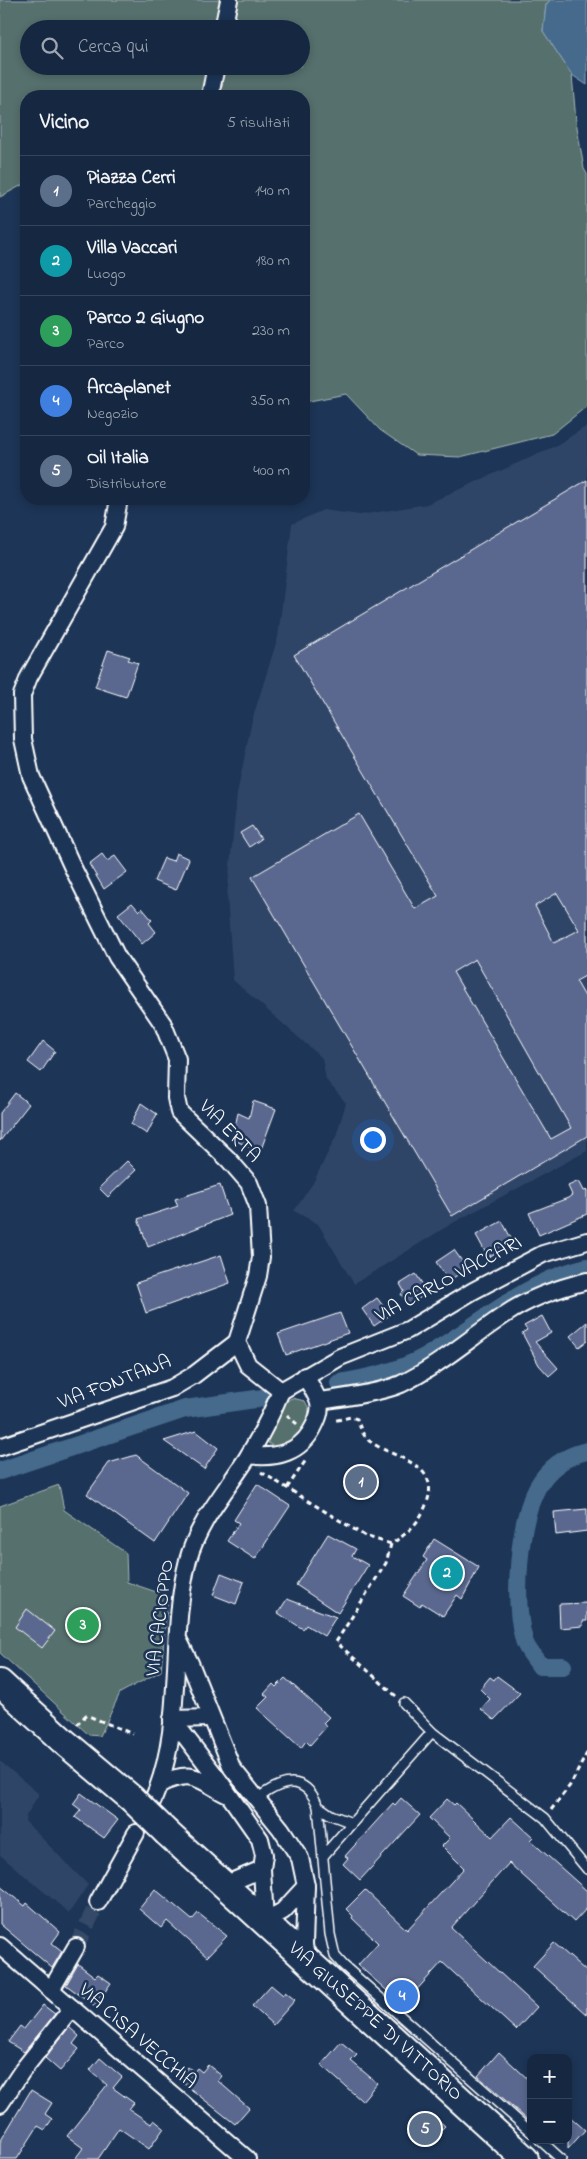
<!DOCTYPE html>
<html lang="it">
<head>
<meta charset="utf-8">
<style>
  body { margin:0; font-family:"Indie Flower",sans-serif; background:#1f3048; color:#f1f3f6 }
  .controls { position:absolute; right:15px; bottom:15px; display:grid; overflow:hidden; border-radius:10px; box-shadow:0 2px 8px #0003 }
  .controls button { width:45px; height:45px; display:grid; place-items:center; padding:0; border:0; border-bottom:1px solid #35445a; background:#162841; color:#f1f3f6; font:25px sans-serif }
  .you { position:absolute; left:372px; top:1139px; width:18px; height:18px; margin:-12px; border:4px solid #fff; border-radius:50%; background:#1a73e8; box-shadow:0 0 0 8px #1a73e833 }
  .badge { display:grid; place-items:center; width:32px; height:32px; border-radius:50%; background:#ff9aa2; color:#fff; font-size:16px; font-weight:700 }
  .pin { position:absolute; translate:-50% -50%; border:2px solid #fff; box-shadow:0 1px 5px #0006 }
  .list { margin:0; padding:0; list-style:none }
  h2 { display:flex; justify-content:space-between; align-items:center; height:65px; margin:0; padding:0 20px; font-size:21px }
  h2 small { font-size:16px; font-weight:400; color:#9ea6b1 }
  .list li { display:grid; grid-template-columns:32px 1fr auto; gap:15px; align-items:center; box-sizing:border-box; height:70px; padding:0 20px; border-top:1px solid #35445a }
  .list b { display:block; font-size:19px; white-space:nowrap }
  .list p { margin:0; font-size:16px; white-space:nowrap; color:#9ea6b1 }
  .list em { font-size:16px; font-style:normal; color:#9ea6b1 }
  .icon { flex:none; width:28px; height:28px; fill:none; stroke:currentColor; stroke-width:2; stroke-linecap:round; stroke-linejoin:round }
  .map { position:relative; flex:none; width:587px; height:2159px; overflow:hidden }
  .search { position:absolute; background:#162841; box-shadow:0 2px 8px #0003; left:20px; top:20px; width:290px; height:55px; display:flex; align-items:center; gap:12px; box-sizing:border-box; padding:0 18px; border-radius:28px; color:#9ea6b1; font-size:19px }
  .panel { position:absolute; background:#162841; box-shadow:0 2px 8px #0003; left:20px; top:90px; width:290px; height:415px; border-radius:20px }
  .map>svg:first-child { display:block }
  .built { fill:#2f4468 }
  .green { fill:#56706d; stroke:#aab8b6; fill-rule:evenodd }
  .water { fill:#456b8c; stroke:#8fa6ba }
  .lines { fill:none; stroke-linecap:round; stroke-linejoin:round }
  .canal { stroke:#456b8c; stroke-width:18 }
  .building { fill:#5a678f; stroke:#fff; fill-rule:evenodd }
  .street-tunnel { stroke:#344968; stroke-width:16; stroke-dasharray:16 8; stroke-linecap:butt }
  .lane-casing { stroke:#fff; stroke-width:12 }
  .street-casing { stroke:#fff; stroke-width:20 }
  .primary-casing { stroke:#fff; stroke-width:30 }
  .path { stroke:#fff; stroke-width:3; stroke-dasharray:5 4; stroke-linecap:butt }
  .lane { stroke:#1d3557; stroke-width:9 }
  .street { stroke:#1d3557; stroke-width:16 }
  .primary { stroke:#1d3557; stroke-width:26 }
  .primary-bridge-casing { stroke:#fff; stroke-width:30; stroke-linecap:butt }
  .primary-bridge { stroke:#1d3557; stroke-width:26 }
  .labels { text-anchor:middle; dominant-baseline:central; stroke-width:5; stroke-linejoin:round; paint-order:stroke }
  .street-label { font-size:20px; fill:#fff; stroke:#1d3557 }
</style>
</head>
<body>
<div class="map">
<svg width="587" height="2159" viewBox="0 0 587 2159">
  <rect width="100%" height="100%" fill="#1d3557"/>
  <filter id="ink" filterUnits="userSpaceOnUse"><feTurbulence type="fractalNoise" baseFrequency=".02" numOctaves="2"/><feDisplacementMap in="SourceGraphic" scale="10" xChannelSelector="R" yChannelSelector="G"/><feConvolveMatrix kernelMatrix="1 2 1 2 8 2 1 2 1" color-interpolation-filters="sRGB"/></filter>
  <g filter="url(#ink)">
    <g class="built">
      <path d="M587,426V1151L451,1224L354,1284L318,1224L294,1211L313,1183L336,1136L346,1103L326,1080L322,1058L233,980L227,896L237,794L252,720L278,637L292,524L323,510L360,515L427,504L555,446Z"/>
      <path d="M0,1761L39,1794L26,1816L25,1821L88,1885L69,1913L0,1855Z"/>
    </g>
    <g class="green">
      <path d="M0,0H550L546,5L543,31L572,75L576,121L584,169L587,174V406L552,434L460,457L416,455L380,430L346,394L304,402V96H26V183L0,197ZM29,29H301V66H29Z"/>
      <path d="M292,1398L305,1401L309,1409L306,1432L283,1448L274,1447L268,1443C265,1429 280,1403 292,1398Z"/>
      <path d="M59,1485L64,1510L126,1553L127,1582L168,1596L161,1671L120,1693L100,1736L89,1735L0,1653V1506Z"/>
    </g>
    <path class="water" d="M550,0H587V85L572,75L543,31L546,5Z"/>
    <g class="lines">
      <g class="canal">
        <path d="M339,1383C368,1378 397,1372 423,1358C478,1327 524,1282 587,1267"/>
        <path d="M0,1471L185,1409L263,1398"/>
        <path d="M563,1666H540C535,1658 526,1649 524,1640C513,1602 518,1523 537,1488C548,1468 565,1456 587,1451"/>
      </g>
    </g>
    <g class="building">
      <path d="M587,480V975L576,981L587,1000V1136L452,1216L252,877L359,814L415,909L438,896L294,655ZM557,893L579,930L554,943L535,906ZM475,959L571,1128L551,1139L453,972Z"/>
      <path d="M108,650L130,657L128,660L138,663L126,697L95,687Z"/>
      <path d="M252,826L261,839L249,847L240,833Z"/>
      <path d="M176,853L189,859L176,890L154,881L164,858L173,861Z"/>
      <path d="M102,854L107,861L115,856L127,872L104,889L89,864Z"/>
      <path d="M132,903L139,911L142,908L152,920L149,923L156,932L142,944L118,914Z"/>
      <path d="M43,1041L55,1051L41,1072L28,1062Z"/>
      <path d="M15,1093L29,1104L0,1141V1113Z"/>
      <path d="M253,1101L276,1109L260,1152L232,1139L238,1113L249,1118Z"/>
      <path d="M141,1103L157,1114L147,1134L131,1124Z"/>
      <path d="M127,1161L136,1170L108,1197L99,1188Z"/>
      <path d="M579,1181L584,1191L587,1190V1214L539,1235L529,1213L568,1198L572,1195L568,1186Z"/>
      <path d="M220,1185L230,1215L148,1247L138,1219L178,1206L175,1199Z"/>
      <path d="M502,1221L514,1244L488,1257L476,1235Z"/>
      <path d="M454,1250L467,1268L449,1281L436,1262Z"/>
      <path d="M221,1255L230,1283L146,1313L136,1283Z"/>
      <path d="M416,1274L428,1293L408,1305L401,1294L404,1291L400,1284Z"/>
      <path d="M377,1298L390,1315L374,1326L362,1309Z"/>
      <path d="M340,1313L348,1333L286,1355L278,1334Z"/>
      <path d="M542,1316L551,1333L535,1342L558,1368L549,1376L539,1365L522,1333L527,1330L524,1326Z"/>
      <path d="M587,1322V1341L579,1347L570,1336Z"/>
      <path d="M196,1431L218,1448L204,1469L164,1441Z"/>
      <path d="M136,1455L188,1493L155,1543L87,1494L109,1463Z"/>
      <path d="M257,1484L290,1506L255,1559L227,1541L239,1523L234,1520Z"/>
      <path d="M587,1509V1531L556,1535L554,1512Z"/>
      <path d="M328,1534L356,1549L352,1556L368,1565L338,1613L296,1585Z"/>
      <path d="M434,1539L479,1567L462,1599L457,1595L443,1616L422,1603L420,1607L403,1596L427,1560L423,1557Z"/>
      <path d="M221,1573L244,1582L236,1604L213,1595Z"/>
      <path d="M287,1599L336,1617L324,1636L306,1625L303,1629L278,1613Z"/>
      <path d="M587,1603V1621H583V1626L560,1628L559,1604Z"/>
      <path d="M27,1609L55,1631L42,1648L15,1627Z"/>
      <path d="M497,1676L520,1693L494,1720L481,1709L490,1699L480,1689L490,1677L494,1680Z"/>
      <path d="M285,1678L329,1717L323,1723L326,1727L310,1745L306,1741L301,1748L257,1708L268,1697L264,1694L273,1684L276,1687Z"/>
      <path d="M81,1793L118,1820L104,1838L75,1817L81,1810L73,1804Z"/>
      <path d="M401,1798L420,1815L360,1880L343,1864L348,1858L345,1856L393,1803L395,1805Z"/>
      <path d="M447,1799L454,1805L456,1803L492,1837L511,1817L533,1837L530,1840L587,1891V1908L574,1922L509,1863L451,1928L537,2007L516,2030L442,1962L403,2005L358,1965L378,1943L352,1918L353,1916L346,1909L365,1890L407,1930L464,1868L442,1846L450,1838L429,1818Z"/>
      <path d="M0,1886L25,1906L27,1903L60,1932L52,1943L62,1951L52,1968L0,1924Z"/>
      <path d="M155,1889L192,1920L198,1913L227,1936L207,1957L167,1921L161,1928L139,1909Z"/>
      <path d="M554,1943L587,1972V2015L533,1966Z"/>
      <path d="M78,1964L95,1977L98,1974L111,1983L95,2006L66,1985Z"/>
      <path d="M271,1985L283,1995L285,1992L295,2000L273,2025L252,2006Z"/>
      <path d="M43,2005L55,2014L24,2052L8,2042L20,2026L24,2029Z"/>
      <path d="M69,2027L79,2036L73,2044L79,2049L60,2071L45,2058Z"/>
      <path d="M341,2042L357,2055L351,2061L377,2083L362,2101L321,2065Z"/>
      <path d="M499,2052L531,2082V2123L478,2076Z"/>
      <path d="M100,2058L122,2077L113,2088L134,2103L129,2109L151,2124L154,2120L164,2128L149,2149L119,2128L98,2159H75L83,2148L67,2136L107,2085L90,2070Z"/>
      <path d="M208,2065L222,2076L218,2081L249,2108L235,2124L178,2079L188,2067L194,2072L197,2068L202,2072Z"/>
      <path d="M31,2090L52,2103L45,2114L52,2119L45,2130L38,2126L17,2159H0V2142Z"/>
      <path d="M568,2115L585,2130L568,2149Z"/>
      <path d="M434,2116L445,2126L434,2137L423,2127Z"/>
    </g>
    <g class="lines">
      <path class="street-tunnel" d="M76,1947L98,1902"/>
      <g class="lane-casing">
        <g id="lane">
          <path d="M404,1703L432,1732L545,1818L587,1869"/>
          <path d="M257,1799C280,1781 304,1772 318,1806L330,1934L335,1956L343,1965L531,2132"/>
          <path d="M318,1806L331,1815L352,1823"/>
          <path d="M324,1855L432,1732"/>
          <path d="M540,2140L561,2159"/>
        </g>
      </g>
      <g class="street-casing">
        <g id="street">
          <path d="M223,29L229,0"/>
          <path d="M210,96L216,66"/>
          <path d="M119,499L114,527L29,677L22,695L23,739L31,776L73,868L117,957L163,1024L177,1059L176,1098L179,1112L229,1160L249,1183L258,1206L261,1257L258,1276L237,1342L248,1365L281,1391C272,1413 261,1435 249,1455C227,1490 199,1520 188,1560C168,1638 186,1725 153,1800"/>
          <path d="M281,1391L340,1357L408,1330L473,1291L543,1254L587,1241"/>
          <path d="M319,1401C342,1398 380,1393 401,1384C439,1366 471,1337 506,1314C531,1297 558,1288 587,1281"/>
          <path d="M0,1447L172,1388L194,1375L237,1342"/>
          <path d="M249,1455C276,1459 301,1453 314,1426C318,1418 322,1409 318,1400C315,1392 309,1383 305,1376"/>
          <path d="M178,1639L190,1663L232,1768L281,1829L300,1858L306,1886L304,1944L306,1960"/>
          <path d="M172,1719L218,1779L260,1839L264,1855L262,1869L265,1921L283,1911L306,1886"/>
          <path d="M172,1719L211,1718"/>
          <path d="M160,1784C192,1769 197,1778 226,1794"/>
          <path d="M224,1885L262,1869"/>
          <path d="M98,1902L136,1833"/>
          <path d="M0,1946L247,2159"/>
          <path d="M51,1990L76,1947"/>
          <path d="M0,2104L22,2071L72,2008"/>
        </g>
      </g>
      <g class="primary-casing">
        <g id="primary">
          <path d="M0,1683L62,1740L131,1798"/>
          <path d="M167,1833L525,2159"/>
        </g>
      </g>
      <g class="path">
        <path d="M287,1415L297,1424"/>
        <path d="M261,1472L365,1536L391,1544C408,1533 419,1523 426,1505C443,1463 394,1459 371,1442C363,1437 360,1427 357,1419L351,1417L333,1421"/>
        <path d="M287,1488L306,1460"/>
        <path d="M391,1544L386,1563L336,1642L396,1696"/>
        <path d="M77,1725L86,1715L133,1734"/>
        <path d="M551,1810L571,1784L587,1753"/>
      </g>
      <use href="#lane" class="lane"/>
      <use href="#street" class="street"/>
      <use href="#primary" class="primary"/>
      <g class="primary-bridge-casing">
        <path id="primary-bridge" d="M131,1798L167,1833"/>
      </g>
      <use href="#primary-bridge" class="primary-bridge"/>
    </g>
  </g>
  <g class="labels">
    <g class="street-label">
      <text transform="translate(229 1132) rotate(46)">VIA ERTA</text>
      <text transform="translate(449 1280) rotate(-28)">VIA CARLO VACCARI</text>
      <text transform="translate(115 1383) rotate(-21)">VIA FONTANA</text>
      <text transform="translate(161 1618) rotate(-83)">VIA CACIOPPO</text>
      <text transform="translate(375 2022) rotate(42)">VIA GIUSEPPE DI VITTORIO</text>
      <text transform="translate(137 2037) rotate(41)">VIA CISA VECCHIA</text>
    </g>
  </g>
</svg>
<div class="controls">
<button>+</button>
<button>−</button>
</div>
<div class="you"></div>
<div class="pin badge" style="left:361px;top:1482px;background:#5c6f8a">1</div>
<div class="pin badge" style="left:447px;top:1573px;background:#0f9aa8">2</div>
<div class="pin badge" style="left:83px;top:1625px;background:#2e9e5b">3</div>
<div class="pin badge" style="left:402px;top:1996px;background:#3f7fe0">4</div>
<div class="pin badge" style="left:425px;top:2129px;background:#5c6f8a">5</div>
<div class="search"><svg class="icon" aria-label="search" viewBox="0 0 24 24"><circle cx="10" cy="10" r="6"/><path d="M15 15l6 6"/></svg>Cerca qui</div>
<section class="panel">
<h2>Vicino<small>5 risultati</small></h2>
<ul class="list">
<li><span class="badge" style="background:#5c6f8a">1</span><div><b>Piazza Cerri</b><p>Parcheggio</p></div><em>140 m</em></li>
<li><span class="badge" style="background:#0f9aa8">2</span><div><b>Villa Vaccari</b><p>Luogo</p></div><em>180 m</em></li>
<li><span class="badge" style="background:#2e9e5b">3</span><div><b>Parco 2 Giugno</b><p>Parco</p></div><em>230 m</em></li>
<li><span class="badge" style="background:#3f7fe0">4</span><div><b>Arcaplanet</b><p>Negozio</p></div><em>350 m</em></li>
<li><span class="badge" style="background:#5c6f8a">5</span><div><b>Oil Italia</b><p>Distributore</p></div><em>400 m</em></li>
</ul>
</section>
</div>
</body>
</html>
